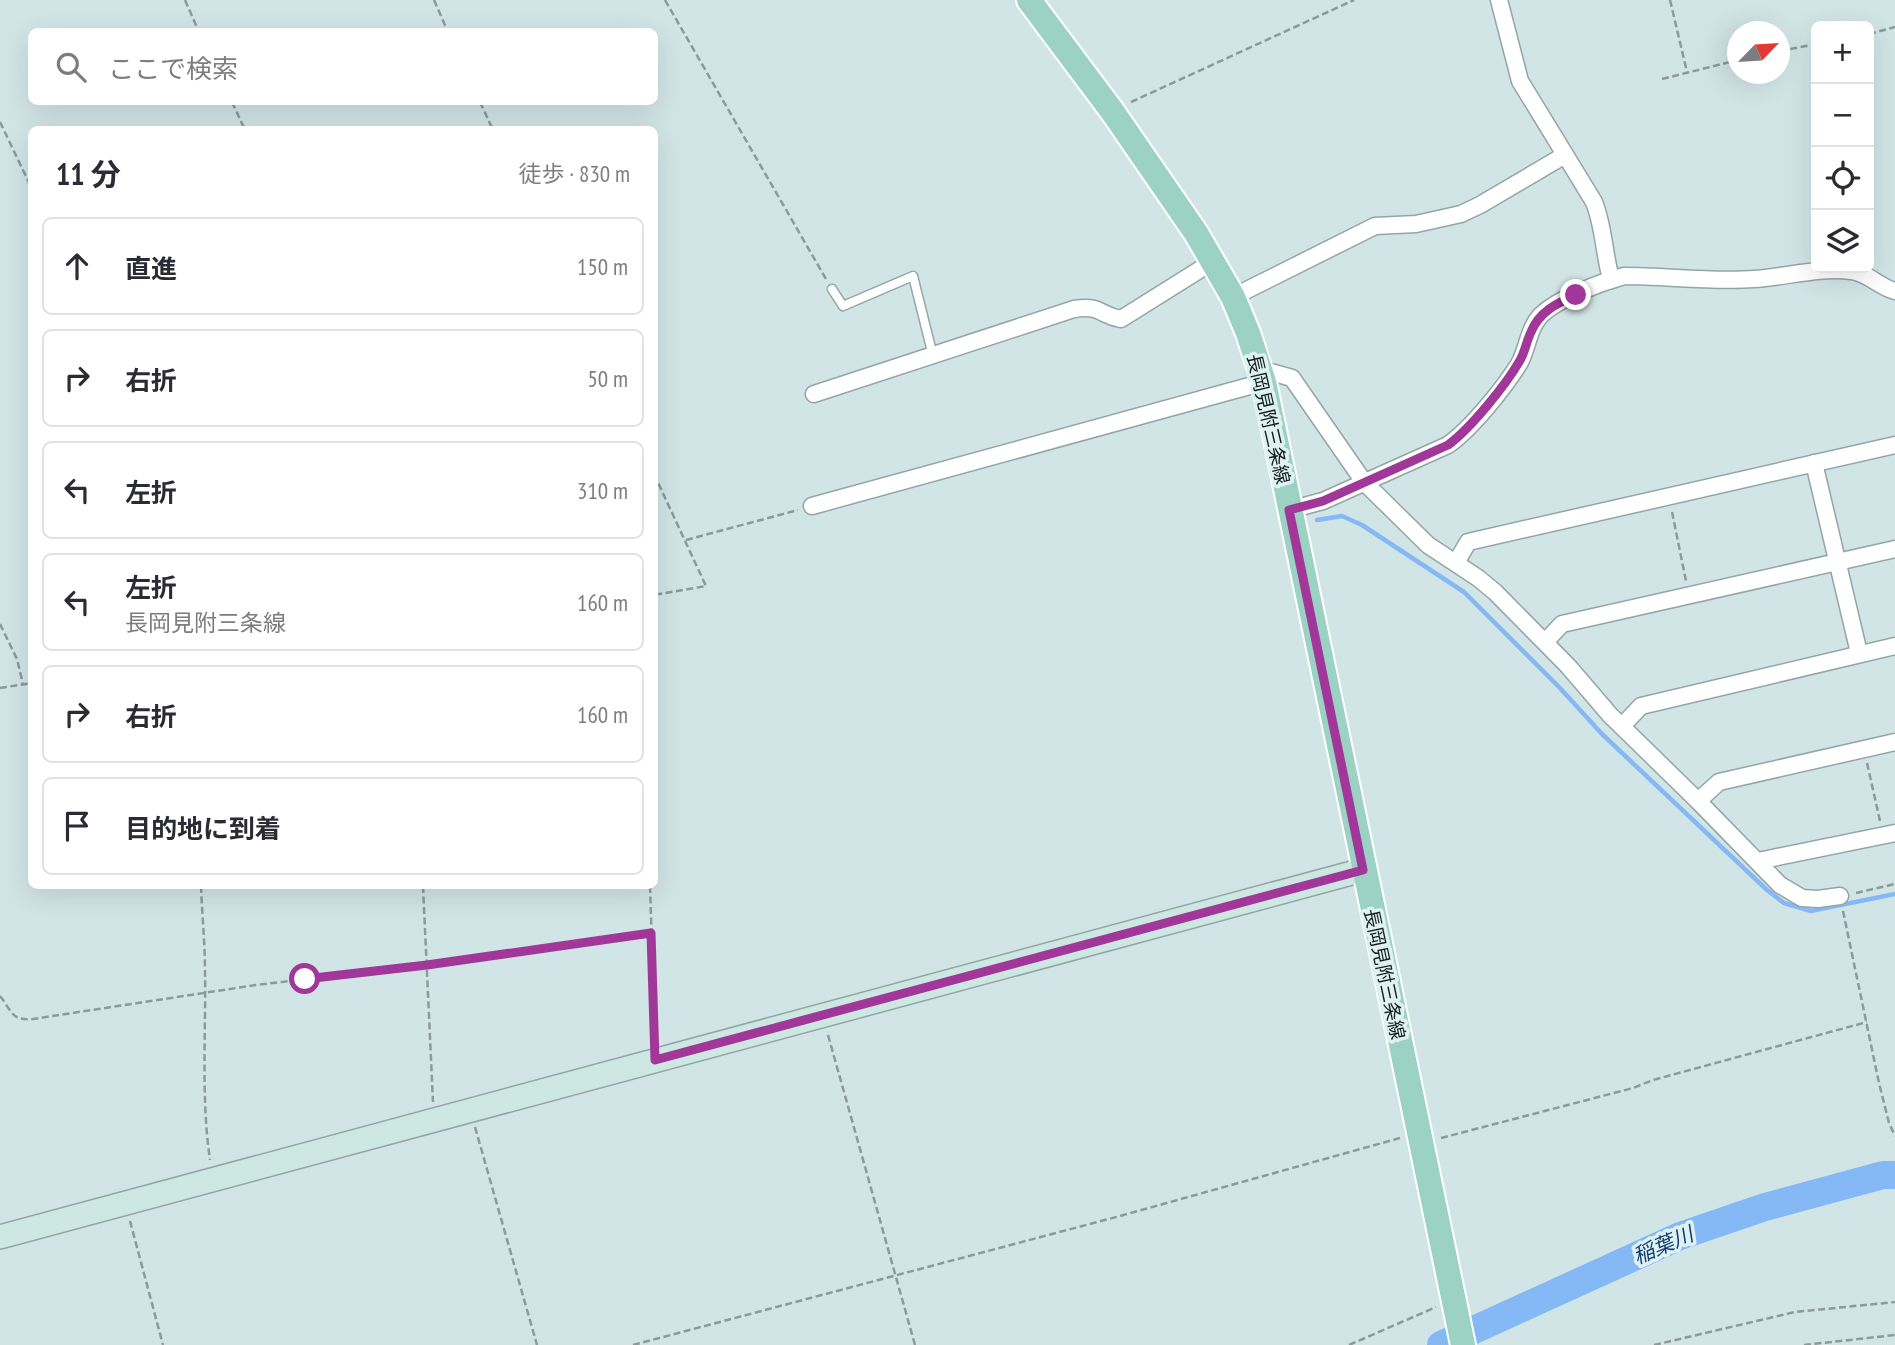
<!DOCTYPE html>
<html lang="ja">
<head>
<meta charset="utf-8">
<style>
  body { margin:0; font-family:"PT Sans Narrow","Noto Sans JP",sans-serif; background:#f2f2f3; color:#2b2b33 }
  .controls { position:absolute; right:21px; top:21px; display:grid; overflow:hidden; border-radius:10px; box-shadow:0 7px 28px #0002 }
  .controls button { width:63px; height:63px; display:grid; place-items:center; padding:0; border:0; border-bottom:2px solid #e1e1e2; background:#fff; color:#2b2b33; font:35px sans-serif }
  .compass { position:absolute; left:1727px; top:21px; width:63px; height:63px; border-radius:50%; background:#fff; box-shadow:0 7px 28px #0002; rotate:65deg }
  .stop { position:absolute; width:21px; height:21px; margin:-16px; border:5px solid #a13798; border-radius:50%; background:#fff }
  .stop.end { background:#a13798; border-color:#fff; box-shadow:0 2px 7px #0008 }
  .list { margin:0; padding:0; list-style:none }
  h2 { display:flex; justify-content:space-between; align-items:center; height:91px; margin:0; padding:0 28px; font-size:30px }
  h2 small { font-size:23px; font-weight:400; color:#7c7c81 }
  .list li { display:grid; grid-template-columns:46px 1fr auto; gap:21px; align-items:center; box-sizing:border-box; height:98px; margin:0 14px 14px; padding:0 14px; border:2px solid #e1e1e2; border-radius:10px }
  .list b { display:block; font-size:26px; white-space:nowrap }
  .list p { margin:0; font-size:23px; white-space:nowrap; color:#7c7c81 }
  .list em { font-size:23px; font-style:normal; color:#7c7c81 }
  .icon { flex:none; width:38px; height:38px; fill:none; stroke:currentColor; stroke-width:2; stroke-linecap:round; stroke-linejoin:round }
  .map { position:relative; flex:none; width:1895px; height:1345px; overflow:hidden }
  .search { position:absolute; background:#fff; box-shadow:0 7px 28px #0002; left:28px; top:28px; width:630px; height:77px; display:flex; align-items:center; gap:18px; box-sizing:border-box; padding:0 24px; border-radius:10px; color:#7c7c81; font-size:26px }
  .panel { position:absolute; background:#fff; box-shadow:0 7px 28px #0002; left:28px; top:126px; width:630px; height:763px; border-radius:10px }
  .map>svg:first-child { display:block }
  .lines { fill:none; stroke-linecap:round; stroke-linejoin:round }
  .stream { stroke:#85b9f6; stroke-width:4.5 }
  .river { stroke:#85b9f6; stroke-width:28 }
  .lane-casing { stroke:#94a5a6; stroke-width:11 }
  .street-casing { stroke:#94a5a6; stroke-width:19 }
  .secondary-casing { stroke:#94a5a6; stroke-width:26 }
  .primary-casing { stroke:#fff; stroke-width:28 }
  .path { stroke:#8c9a9b; stroke-width:2.5; stroke-dasharray:7 3.5; stroke-linecap:butt }
  .lane { stroke:#fff; stroke-width:8 }
  .street { stroke:#fff; stroke-width:16 }
  .secondary { stroke:#cde8e2; stroke-width:23 }
  .primary { stroke:#9bd2c4; stroke-width:24 }
  .route { stroke:#a13798; stroke-width:9 }
  .labels { text-anchor:middle; dominant-baseline:central; stroke-width:7; stroke-linejoin:round; paint-order:stroke }
  .street-label { font-size:19px; fill:#161d1d; stroke:#dff2f3 }
  .water-label { font-size:21px; font-style:italic; fill:#123f6f; stroke:#dff2f3 }
</style>
</head>
<body>
<div class="map">
<svg width="1895" height="1345" viewBox="0 0 1895 1345">
  <rect width="100%" height="100%" fill="#d2e5e6"/>
  <g class="lines">
    <path class="stream" d="M1317,520L1342,516L1362,525L1464,592L1559,687L1602,734L1767,890L1784,903L1811,911L1895,894"/>
    <path class="river" d="M1441,1345L1680,1236L1765,1207L1883,1175H1895"/>
    <g class="lane-casing">
      <path id="lane" d="M832,289L843,306L913,276L933,356"/>
    </g>
    <g class="street-casing">
      <g id="street">
        <path d="M1499,0L1520,81L1594,202C1604,227 1604,254 1611,279"/>
        <path d="M1233,297L1375,226L1416,224L1461,214L1480,205L1565,155"/>
        <path d="M1260,369L1292,378L1364,482L1428,545L1478,578L1495,592L1568,666L1610,715L1698,801L1780,885L1802,898L1818,899L1840,896"/>
        <path d="M814,394L1074,309C1103,305 1098,315 1121,319L1212,262"/>
        <path d="M1814,463L1859,653"/>
        <path d="M812,506L1264,382"/>
        <path d="M1289,510L1323,501L1448,445C1472,428 1503,389 1519,364C1528,348 1528,329 1541,315C1559,298 1599,283 1624,276C1667,276 1710,282 1754,279C1786,277 1819,267 1851,271C1867,272 1879,287 1895,291"/>
        <path d="M1456,563L1468,542L1895,445"/>
        <path d="M1545,642L1562,624L1895,549"/>
        <path d="M1622,726L1641,706L1895,646"/>
        <path d="M1698,801L1719,782L1895,742"/>
        <path d="M1758,861L1895,833"/>
      </g>
    </g>
    <g class="secondary-casing">
      <path id="secondary" d="M0,1237L1363,870"/>
    </g>
    <g class="primary-casing">
      <path id="primary" d="M1029,0L1112,111L1196,233L1233,297L1248,333L1264,382L1463,1345"/>
    </g>
    <g class="path">
      <path d="M185,0L199,32"/>
      <path d="M434,0L448,32"/>
      <path d="M665,0L826,279"/>
      <path d="M1670,0L1687,72"/>
      <path d="M1869,34L1895,27"/>
      <path d="M1780,51L1816,44"/>
      <path d="M1662,79L1738,60"/>
      <path d="M232,102L245,130"/>
      <path d="M480,102L493,130"/>
      <path d="M1131,102L1354,0"/>
      <path d="M0,122L32,189"/>
      <path d="M654,474L706,586L654,595"/>
      <path d="M1672,512L1686,581"/>
      <path d="M686,540L798,510"/>
      <path d="M0,624L17,659L23,684"/>
      <path d="M0,688L32,683"/>
      <path d="M1867,763L1880,821"/>
      <path d="M201,886C202,914 205,943 205,972C206,1034 201,1098 210,1160"/>
      <path d="M423,886L433,1102"/>
      <path d="M650,886L655,1039"/>
      <path d="M1856,893L1895,884"/>
      <path d="M1843,911L1879,1083L1889,1123L1895,1136"/>
      <path d="M0,996C12,1011 11,1021 33,1019L256,985L427,965L651,933"/>
      <path d="M828,1035L915,1345"/>
      <path d="M475,1127L537,1345"/>
      <path d="M1441,1138L1633,1088L1653,1080L1867,1022"/>
      <path d="M130,1221L163,1345"/>
      <path d="M633,1345L1120,1216L1400,1138"/>
      <path d="M1349,1345L1436,1307"/>
      <path d="M1654,1345L1795,1312L1895,1302"/>
      <path d="M1804,1345L1895,1335"/>
    </g>
    <use href="#lane" class="lane"/>
    <use href="#street" class="street"/>
    <use href="#secondary" class="secondary"/>
    <use href="#primary" class="primary"/>
  </g>
  <g class="lines">
    <path class="route" d="M305,979L427,965L651,933L655,1060L1363,870L1289,510L1323,501L1448,445C1470,429 1505,386 1519,362C1525,353 1526,342 1531,332C1539,312 1557,303 1576,295"/>
  </g>
  <g class="labels">
    <g class="street-label">
      <text transform="translate(1269 419) rotate(77)">長岡見附三条線</text>
      <text transform="translate(1385 974) rotate(78)">長岡見附三条線</text>
    </g>
    <g class="water-label">
      <text transform="translate(1663 1245) rotate(-23)">稲葉川</text>
    </g>
  </g>
</svg>
<div class="controls">
<button>+</button>
<button>−</button>
<button><svg class="icon" aria-label="locate" viewBox="0 0 24 24"><circle cx="12" cy="12" r="6"/><path d="M12 2v4M12 18v4M2 12h4M18 12h4"/></svg></button>
<button><svg class="icon" aria-label="layers" viewBox="0 0 24 24"><path d="M12 4l9 5-9 5-9-5zM3 14l9 5 9-5"/></svg></button>
</div>
<svg class="compass" viewBox="-18 -18 36 36"><path d="M0-13l5 13h-10z" fill="#e53935"/><path d="M0 13l5-13h-10z" fill="#7c7c81"/></svg>
<div class="stop" style="left:305px;top:979px"></div>
<div class="stop end" style="left:1576px;top:295px"></div>
<div class="search"><svg class="icon" aria-label="search" viewBox="0 0 24 24"><circle cx="10" cy="10" r="6"/><path d="M15 15l6 6"/></svg>ここで検索</div>
<section class="panel">
<h2>11 分<small>徒歩 · 830 m</small></h2>
<ul class="list">
<li><svg class="icon" aria-label="ahead" viewBox="0 0 24 24"><path d="M12 20V5M6 11l6-6 6 6"/></svg><div><b>直進</b></div><em>150 m</em></li>
<li><svg class="icon" aria-label="right" viewBox="0 0 24 24"><path d="M7 20v-9h11M14 6l5 5-5 5"/></svg><div><b>右折</b></div><em>50 m</em></li>
<li><svg class="icon" aria-label="left" viewBox="0 0 24 24"><path d="M17 20v-9H6M10 6l-5 5 5 5"/></svg><div><b>左折</b></div><em>310 m</em></li>
<li><svg class="icon" aria-label="left" viewBox="0 0 24 24"><path d="M17 20v-9H6M10 6l-5 5 5 5"/></svg><div><b>左折</b><p>長岡見附三条線</p></div><em>160 m</em></li>
<li><svg class="icon" aria-label="right" viewBox="0 0 24 24"><path d="M7 20v-9h11M14 6l5 5-5 5"/></svg><div><b>右折</b></div><em>160 m</em></li>
<li><svg class="icon" aria-label="arrive" viewBox="0 0 24 24"><path d="M6 21V4h12l-3 4 3 4H6"/></svg><div><b>目的地に到着</b></div></li>
</ul>
</section>
</div>
</body>
</html>
